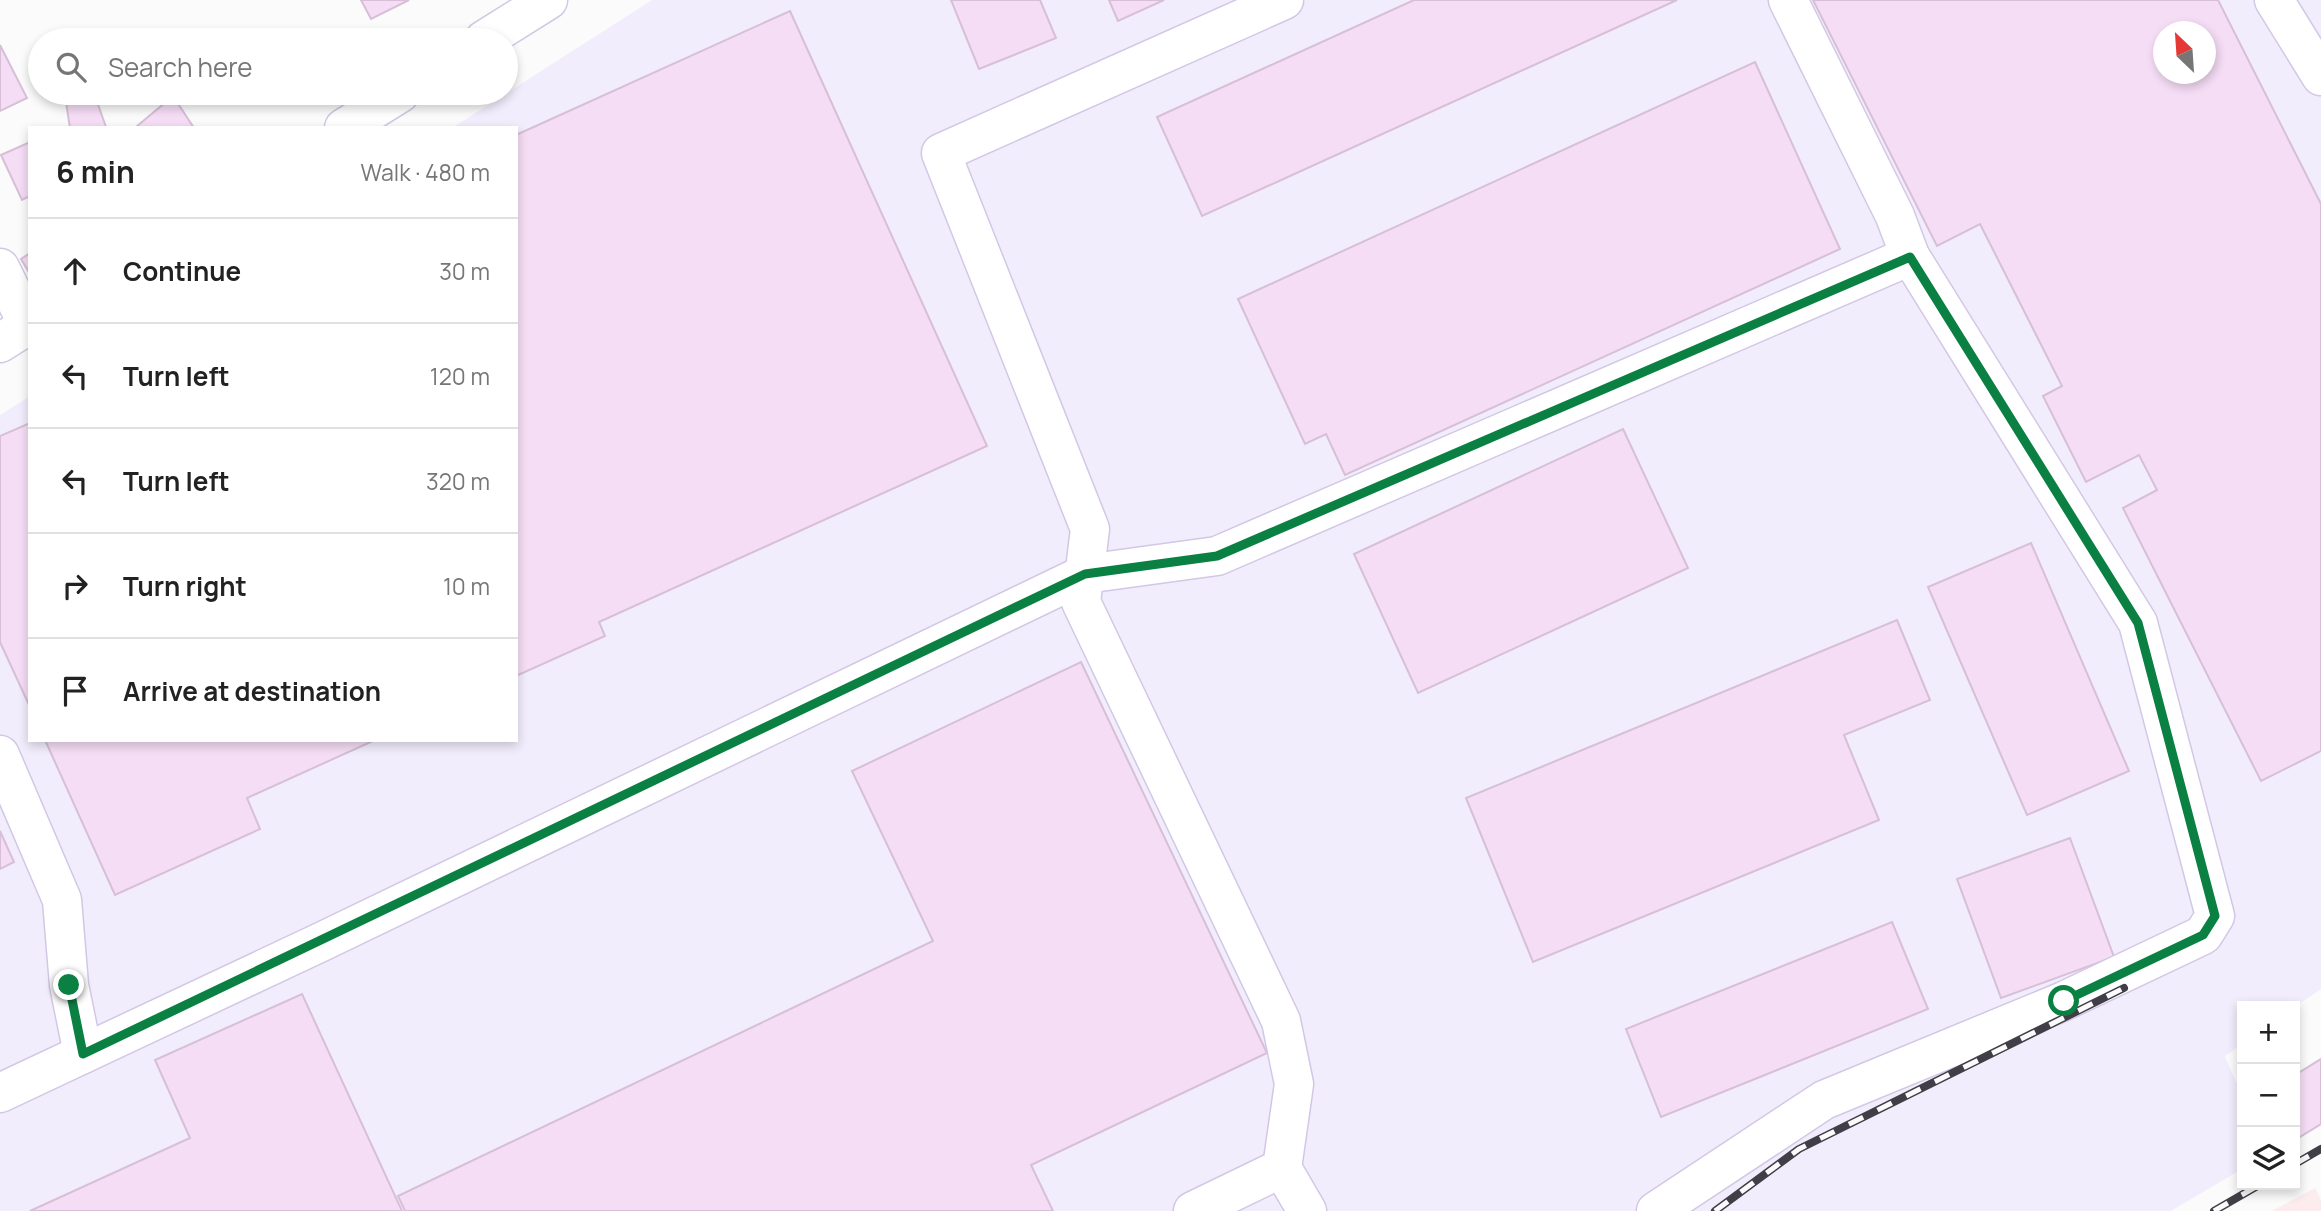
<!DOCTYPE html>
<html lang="en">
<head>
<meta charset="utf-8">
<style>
  body { margin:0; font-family:Manrope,sans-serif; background:#f2f2f2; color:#222 }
  .controls { position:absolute; right:21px; bottom:21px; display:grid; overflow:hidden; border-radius:0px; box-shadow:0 4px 10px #0003 }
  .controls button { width:63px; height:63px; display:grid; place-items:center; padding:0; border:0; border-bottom:2px solid #e0e0e0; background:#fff; color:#222; font:35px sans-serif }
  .compass { position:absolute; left:2153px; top:21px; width:63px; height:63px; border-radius:50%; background:#fff; box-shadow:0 4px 10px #0003; rotate:335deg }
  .stop { position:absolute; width:21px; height:21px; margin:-16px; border:5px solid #0b8043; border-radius:50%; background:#fff }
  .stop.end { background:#0b8043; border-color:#fff; box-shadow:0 2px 7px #0008 }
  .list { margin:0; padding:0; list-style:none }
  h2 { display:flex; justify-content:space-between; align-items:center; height:91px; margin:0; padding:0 28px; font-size:30px }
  h2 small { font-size:23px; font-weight:400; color:#767676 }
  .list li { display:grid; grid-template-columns:46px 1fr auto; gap:21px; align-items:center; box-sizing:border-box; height:105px; padding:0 28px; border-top:2px solid #e0e0e0 }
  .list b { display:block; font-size:26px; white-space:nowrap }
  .list em { font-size:23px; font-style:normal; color:#767676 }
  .icon { flex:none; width:38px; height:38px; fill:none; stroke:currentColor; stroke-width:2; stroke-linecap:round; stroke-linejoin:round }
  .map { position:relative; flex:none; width:2321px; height:1211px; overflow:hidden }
  .search { position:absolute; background:#fff; box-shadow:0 4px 10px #0003; left:28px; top:28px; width:490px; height:77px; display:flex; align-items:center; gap:18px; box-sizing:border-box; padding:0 24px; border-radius:38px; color:#767676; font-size:26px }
  .panel { position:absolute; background:#fff; box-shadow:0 4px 10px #0003; left:28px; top:126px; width:490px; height:616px; border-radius:0px }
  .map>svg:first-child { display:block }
  .commercial { fill:#fcecee }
  .built { fill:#f2edfc; fill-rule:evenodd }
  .building { fill:#f5ddf5; stroke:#d6bfd7; stroke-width:2; fill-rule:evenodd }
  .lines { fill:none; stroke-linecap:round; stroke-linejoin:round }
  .minor-casing { stroke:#d2c8e5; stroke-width:41 }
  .minor { stroke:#fff; stroke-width:38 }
  .rail-casing { stroke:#423e48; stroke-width:8 }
  .rail { stroke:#fbfbfb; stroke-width:5; stroke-dasharray:16; stroke-linecap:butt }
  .route { stroke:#0b8043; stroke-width:9 }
</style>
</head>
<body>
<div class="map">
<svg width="2321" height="1211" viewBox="0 0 2321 1211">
  <rect width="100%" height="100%" fill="#fbfbfb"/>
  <path class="commercial" d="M2315,1188L2321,1200V1211H2272Z"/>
  <path class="built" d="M652,0H2321V989L2295,1007L2242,1006V1044L2225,1056L2242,1096V1169L2171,1211H0V415L30,396V740H516V128H452ZM2164,32H2206V74H2164Z"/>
  <g class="building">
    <path d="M361,0H409L371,19Z"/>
    <path d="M951,0H1040L1056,38L979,69Z"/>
    <path d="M1109,0H1164L1118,21Z"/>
    <path d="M1414,0H1677L1202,216L1157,117Z"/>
    <path d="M1813,0H2218L2321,204V751L2261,781L2123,508L2157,490L2139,455L2086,482L2043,396L2062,386L1980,224L1937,246ZM2164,32H2206V74H2164Z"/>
    <path d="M790,11L987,446L599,622L605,636L516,676V135Z"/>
    <path d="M0,45L27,98L0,111Z"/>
    <path d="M1755,62L1840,249L1345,475L1326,434L1305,444L1238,299Z"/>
    <path d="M95,96L106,127L70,128L66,102Z"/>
    <path d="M173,96L194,128H136V127Z"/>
    <path d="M30,142V196L22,200L1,155Z"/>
    <path d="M30,253V274L21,259Z"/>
    <path d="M30,423V707L0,642V436Z"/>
    <path d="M1623,429L1688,568L1418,693L1354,554Z"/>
    <path d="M2031,543L2129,771L2027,815L1928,587Z"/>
    <path d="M1897,620L1930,700L1844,735L1879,820L1533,962L1466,798Z"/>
    <path d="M1081,662L1267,1053L1031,1165L1053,1211H405L398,1196L933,941L852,771Z"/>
    <path d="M45,740H375L247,798L260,829L115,895Z"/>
    <path d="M0,831L14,862L0,869Z"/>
    <path d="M2070,838L2114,957L2001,998L1957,879Z"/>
    <path d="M1892,922L1928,1009L1661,1117L1626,1029Z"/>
    <path d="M302,994L402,1211H30L190,1138L155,1060Z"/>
    <path d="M2321,1059V1124L2295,1140V1075Z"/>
  </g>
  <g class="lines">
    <g class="minor-casing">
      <g id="minor">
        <path d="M2274,0L2321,76"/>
        <path d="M484,40L548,0"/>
        <path d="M344,128L400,93"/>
        <path d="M0,268L28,325"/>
        <path d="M0,343L30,324"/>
        <path d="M0,755L62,900L69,985L83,1054"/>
        <path d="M0,1093L319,943L1085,574L1217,556L1910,256"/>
        <path d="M1282,1168L1307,1211"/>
        <path d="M1193,1211L1282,1168L1294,1084L1281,1021L1081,602L1090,529L941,153L1284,0"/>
        <path d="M1656,1211L1824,1100L2064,1001L2203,935L2215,916L2138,623L1910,256L1895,216L1788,0"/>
      </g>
    </g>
    <use href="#minor" class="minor"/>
    <g class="rail-casing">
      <g id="rail">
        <path d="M2295,1164L2321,1149"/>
        <path d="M1715,1211L1799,1149L2124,988"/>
        <path d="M2214,1211L2259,1185"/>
      </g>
    </g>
    <use href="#rail" class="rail"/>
  </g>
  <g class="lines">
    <path class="route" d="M69,985L83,1054L1085,574L1217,556L1910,257L2138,623L2215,916L2203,935L2064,1001"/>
  </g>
</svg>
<div class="controls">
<button>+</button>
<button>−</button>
<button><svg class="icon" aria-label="layers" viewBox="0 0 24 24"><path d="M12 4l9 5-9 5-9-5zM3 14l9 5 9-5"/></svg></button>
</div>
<svg class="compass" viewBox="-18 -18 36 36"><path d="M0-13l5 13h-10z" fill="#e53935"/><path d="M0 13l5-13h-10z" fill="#767676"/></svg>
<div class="stop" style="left:2064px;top:1001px"></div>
<div class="stop end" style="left:69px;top:985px"></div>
<div class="search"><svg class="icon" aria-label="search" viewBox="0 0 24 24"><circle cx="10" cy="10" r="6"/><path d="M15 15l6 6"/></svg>Search here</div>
<section class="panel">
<h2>6 min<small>Walk · 480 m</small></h2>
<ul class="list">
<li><svg class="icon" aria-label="ahead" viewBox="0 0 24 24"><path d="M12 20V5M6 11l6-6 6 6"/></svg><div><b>Continue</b></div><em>30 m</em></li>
<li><svg class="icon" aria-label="left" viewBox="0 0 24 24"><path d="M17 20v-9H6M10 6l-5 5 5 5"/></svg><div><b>Turn left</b></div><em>120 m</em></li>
<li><svg class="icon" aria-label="left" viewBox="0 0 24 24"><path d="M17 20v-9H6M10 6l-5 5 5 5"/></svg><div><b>Turn left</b></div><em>320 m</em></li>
<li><svg class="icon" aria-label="right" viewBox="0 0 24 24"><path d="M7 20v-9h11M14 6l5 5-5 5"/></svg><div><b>Turn right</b></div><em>10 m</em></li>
<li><svg class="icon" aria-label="arrive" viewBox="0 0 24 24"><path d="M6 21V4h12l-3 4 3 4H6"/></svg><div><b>Arrive at destination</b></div></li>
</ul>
</section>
</div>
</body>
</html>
